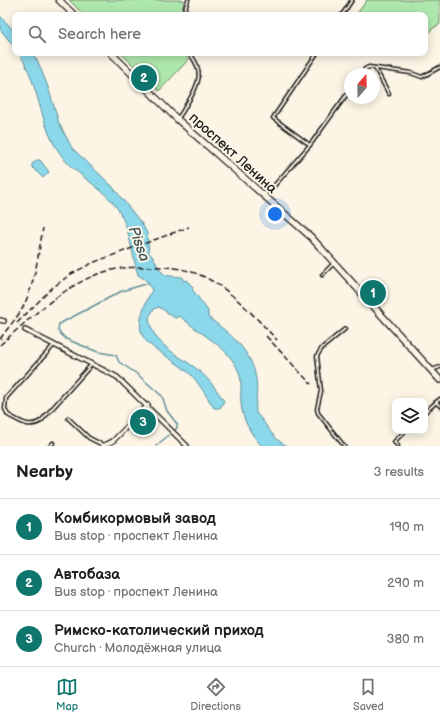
<!DOCTYPE html>
<html lang="en">
<head>
<meta charset="utf-8">
<style>
  body { margin:0; font-family:"Balsamiq Sans",sans-serif; background:#f6f6f6; color:#202124 }
  .controls { position:absolute; right:12px; bottom:12px; display:grid; overflow:hidden; border-radius:8px; box-shadow:0 2px 10px #0003 }
  .controls button { width:36px; height:36px; display:grid; place-items:center; padding:0; border:0; border-bottom:1px solid #e0e0e0; background:#fff; color:#202124; font:20px sans-serif }
  .compass { position:absolute; left:344px; top:68px; width:36px; height:36px; border-radius:50%; background:#fff; box-shadow:0 2px 10px #0003; rotate:20deg }
  .you { position:absolute; left:275px; top:214px; width:14px; height:14px; margin:-10px; border:3px solid #fff; border-radius:50%; background:#1a73e8; box-shadow:0 0 0 6px #1a73e833 }
  .badge { display:grid; place-items:center; width:26px; height:26px; border-radius:50%; background:#0f766e; color:#fff; font-size:13px; font-weight:700 }
  .pin { position:absolute; translate:-50% -50%; border:2px solid #fff; box-shadow:0 1px 4px #0006 }
  .list { margin:0; padding:0; list-style:none }
  h2 { display:flex; justify-content:space-between; align-items:center; height:52px; margin:0; padding:0 16px; font-size:17px }
  h2 small { font-size:13px; font-weight:400; color:#757577 }
  .list li { display:grid; grid-template-columns:26px 1fr auto; gap:12px; align-items:center; box-sizing:border-box; height:56px; padding:0 16px; border-top:1px solid #e0e0e0 }
  .list b { display:block; font-size:15px; white-space:nowrap }
  .list p { margin:0; font-size:13px; white-space:nowrap; color:#757577 }
  .list em { font-size:13px; font-style:normal; color:#757577 }
  .icon { flex:none; width:22px; height:22px; fill:none; stroke:currentColor; stroke-width:2; stroke-linecap:round; stroke-linejoin:round }
  .map { position:relative; flex:none; width:440px; height:446px; overflow:hidden }
  .search { position:absolute; background:#fff; box-shadow:0 2px 10px #0003; left:12px; right:12px; top:12px; height:44px; display:flex; align-items:center; gap:10px; box-sizing:border-box; padding:0 14px; border-radius:8px; color:#757577; font-size:15px }
  .sheet { height:220px; background:#fff }
  nav { display:flex; justify-content:space-around; align-items:center; box-sizing:border-box; height:56px; border-top:1px solid #e0e0e0; background:#fff; font-size:11px; color:#757577 }
  nav a { display:grid; justify-items:center; gap:2px }
  nav .on { color:#0f766e }
  .map>svg:first-child { display:block }
  .green { fill:#afe8ac; stroke:#668264 }
  .water { fill:#8bd8eb; stroke:#5f8d98 }
  .lines { fill:none; stroke-linecap:round; stroke-linejoin:round }
  .stream { stroke:#5f8d98; stroke-width:1.5 }
  .lane-casing { stroke:#1c1c1c; stroke-width:5 }
  .street-casing { stroke:#1c1c1c; stroke-width:6 }
  .primary-casing { stroke:#1c1c1c; stroke-width:8 }
  .lane { stroke:#fcf5e5; stroke-width:2 }
  .street { stroke:#fcf5e5; stroke-width:3.5 }
  .primary { stroke:#fcf5e5; stroke-width:5.5 }
  .rail { stroke:#1c1c1c; stroke-width:1.5; stroke-dasharray:6 3; stroke-linecap:butt }
  .labels { text-anchor:middle; dominant-baseline:central; stroke-width:4; stroke-linejoin:round; paint-order:stroke }
  .street-label { font-size:14px; fill:#1c1c1c; stroke:#fcf5e5 }
  .water-label { font-size:15px; font-style:italic; fill:#3d545a; stroke:#fcf5e5 }
</style>
</head>
<body>
<div class="map">
<svg width="440" height="446" viewBox="0 0 440 446">
  <rect width="100%" height="100%" fill="#fcf5e5"/>
  <filter id="ink" filterUnits="userSpaceOnUse"><feTurbulence type="fractalNoise" baseFrequency=".025" numOctaves="2"/><feDisplacementMap in="SourceGraphic" scale="8" xChannelSelector="R" yChannelSelector="G"/><feConvolveMatrix kernelMatrix="1 2 1 2 8 2 1 2 1" color-interpolation-filters="sRGB"/></filter>
  <g filter="url(#ink)">
    <g class="green">
      <path d="M69,0H184L182,15H84Z"/>
      <path d="M367,0H440V24L432,29L425,38V15H356Z"/>
      <path d="M121,53H184L189,59L159,91Z"/>
    </g>
    <g class="water">
      <path d="M0,16L15,32V48L0,29Z"/>
      <path d="M19,53H32L38,62L48,87L59,123L72,148L112,186L142,224L147,233L149,253C157,259 157,271 166,275C170,277 178,276 182,277L183,281L186,280L193,287L192,289L208,311V317C230,334 252,350 256,379C258,389 255,402 256,413C267,424 272,439 287,446H262C251,435 242,419 241,403C240,392 243,380 238,370C226,344 200,335 180,316L175,318L159,307L154,309L149,317C151,345 180,355 198,370C209,379 217,390 224,401L220,408H214C206,396 199,382 189,373C153,342 123,346 152,290L146,280L138,275C132,255 131,236 122,217C113,196 91,184 75,170C66,163 60,154 54,144C39,116 37,80 19,53Z"/>
      <path d="M37,160H40L49,172L43,178L32,167V164Z"/>
    </g>
    <g class="lines">
      <path class="stream" d="M149,283L122,291L59,324L58,331L66,339L98,352L116,355L119,362L137,374L162,396L167,411L177,424V428L156,446"/>
      <g class="lane-casing">
        <g id="lane">
          <path d="M183,15L188,0"/>
          <path d="M342,15L352,0"/>
          <path d="M375,68L389,94"/>
          <path d="M361,74L365,69L369,67L411,73L422,77L440,67"/>
          <path d="M177,119C182,114 184,108 188,102C199,84 205,71 189,53"/>
          <path d="M310,145L350,90"/>
          <path d="M264,194L273,187L310,145L273,118L317,53"/>
          <path d="M322,275L334,263"/>
          <path d="M54,345L6,398L5,409L8,415C20,421 28,429 41,421L92,364"/>
          <path d="M432,370L440,367"/>
          <path d="M436,402L440,406"/>
          <path d="M425,412L440,399"/>
          <path d="M68,418L89,438L103,445"/>
          <path d="M50,446L53,443"/>
          <path d="M344,446L318,413L317,409L321,391L317,356L322,348L345,329"/>
          <path d="M398,446L394,442L405,431"/>
        </g>
      </g>
      <g class="street-casing">
        <g id="street">
          <path d="M0,320L4,321"/>
          <path d="M25,330L117,377L187,446"/>
          <path d="M103,446L113,441L148,405"/>
        </g>
      </g>
      <g class="primary-casing">
        <g id="primary">
          <path d="M59,0L74,15"/>
          <path d="M111,53L177,119L311,237L440,380"/>
        </g>
      </g>
      <use href="#lane" class="lane"/>
      <use href="#street" class="street"/>
      <use href="#primary" class="primary"/>
      <g class="rail">
        <path d="M17,323L52,288L71,274L92,263L189,227"/>
        <path d="M266,336L311,384"/>
        <path d="M0,339C7,329 16,319 22,309C35,285 38,255 43,228"/>
        <path d="M0,345C30,318 72,278 112,270C125,267 138,267 151,267C173,266 194,270 212,281C237,296 257,319 277,340"/>
      </g>
    </g>
  </g>
  <g class="labels">
    <g class="street-label">
      <text transform="translate(233 153) rotate(42)">проспект Ленина</text>
    </g>
    <g class="water-label">
      <text transform="translate(139 244) rotate(70)">Pissa</text>
    </g>
  </g>
</svg>
<div class="controls">
<button><svg class="icon" aria-label="layers" viewBox="0 0 24 24"><path d="M12 4l9 5-9 5-9-5zM3 14l9 5 9-5"/></svg></button>
</div>
<svg class="compass" viewBox="-18 -18 36 36"><path d="M0-13l5 13h-10z" fill="#e53935"/><path d="M0 13l5-13h-10z" fill="#757577"/></svg>
<div class="you"></div>
<div class="pin badge" style="left:373px;top:293px">1</div>
<div class="pin badge" style="left:144px;top:78px">2</div>
<div class="pin badge" style="left:143px;top:422px">3</div>
<div class="search"><svg class="icon" aria-label="search" viewBox="0 0 24 24"><circle cx="10" cy="10" r="6"/><path d="M15 15l6 6"/></svg>Search here</div>
</div>
<section class="sheet">
<h2>Nearby<small>3 results</small></h2>
<ul class="list">
<li><span class="badge">1</span><div><b>Комбикормовый завод</b><p>Bus stop · проспект Ленина</p></div><em>190 m</em></li>
<li><span class="badge">2</span><div><b>Автобаза</b><p>Bus stop · проспект Ленина</p></div><em>290 m</em></li>
<li><span class="badge">3</span><div><b>Римско-католический приход</b><p>Church · Молодёжная улица</p></div><em>380 m</em></li>
</ul>
</section>
<nav>
<a class="on"><svg class="icon" aria-label="map" viewBox="0 0 24 24"><path d="M3 6l6-2 6 2 6-2v14l-6 2-6-2-6 2zM9 4v14M15 6v14"/></svg>Map</a>
<a><svg class="icon" aria-label="directions" viewBox="0 0 24 24"><path d="M12 3l9 9-9 9-9-9zM9 14v-3h6M13 9l2 2-2 2"/></svg>Directions</a>
<a><svg class="icon" aria-label="saved" viewBox="0 0 24 24"><path d="M7 4h10v16l-5-4-5 4z"/></svg>Saved</a>
</nav>
</body>
</html>
